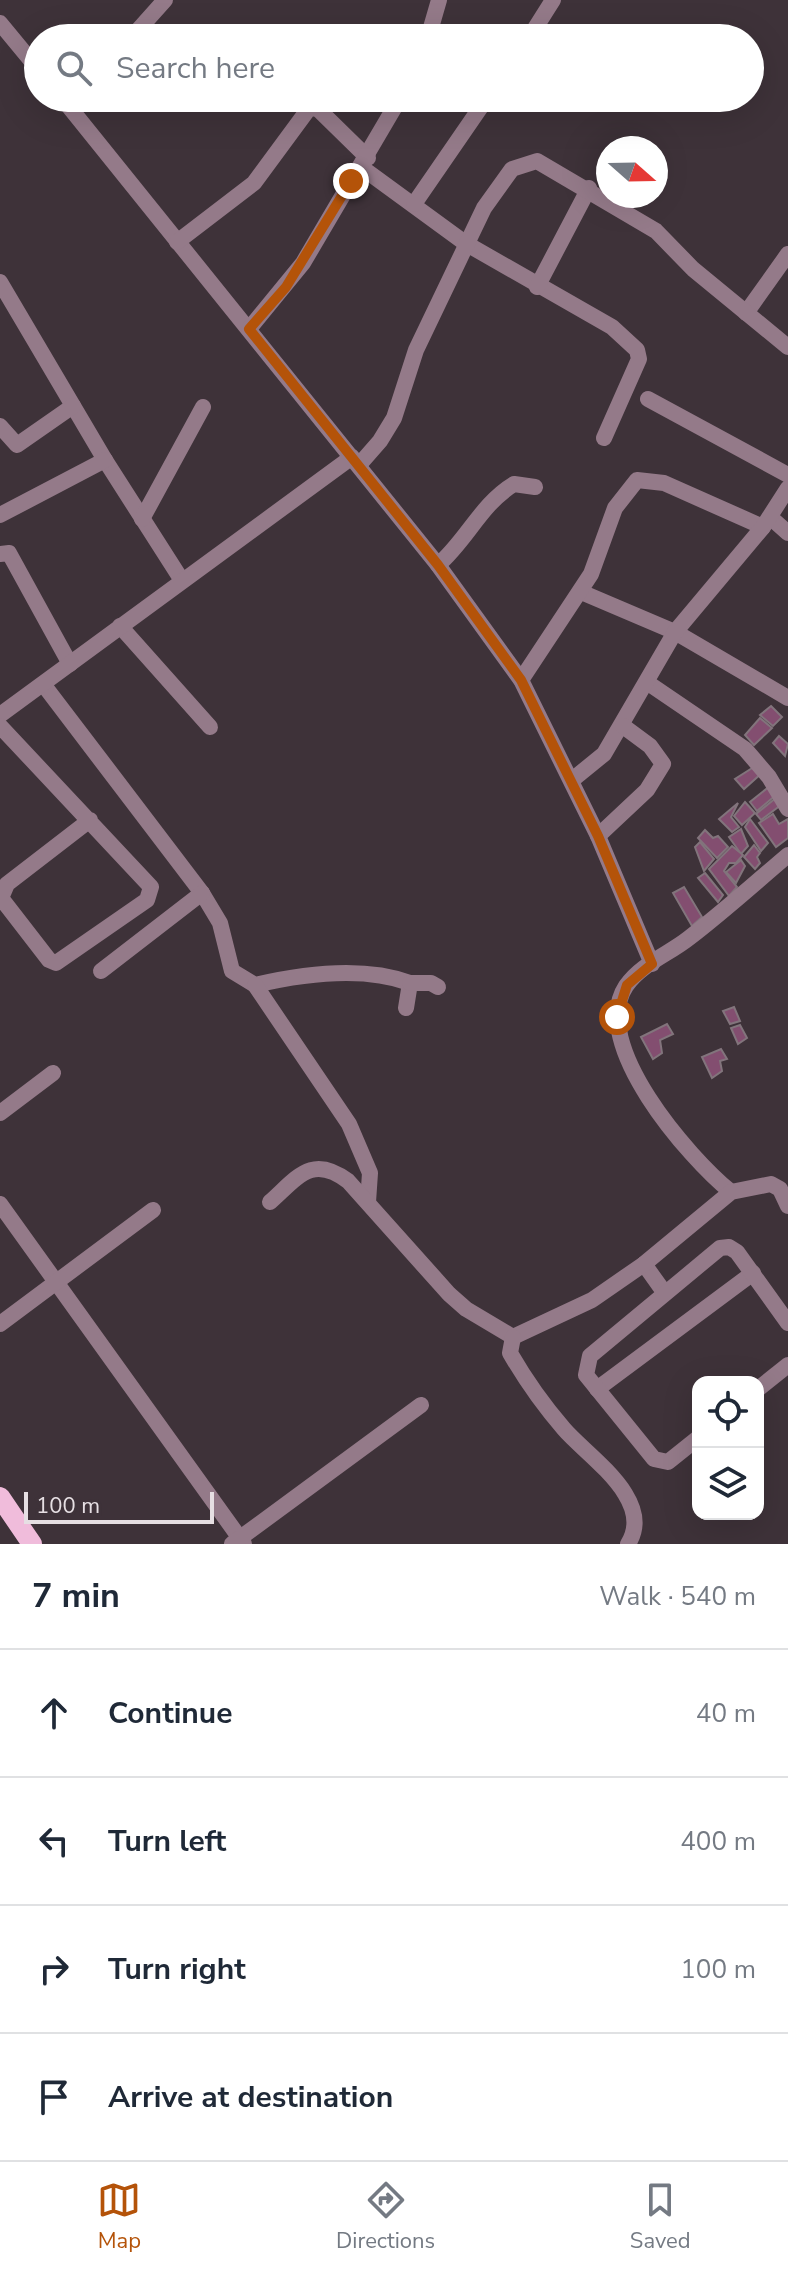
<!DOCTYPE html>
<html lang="en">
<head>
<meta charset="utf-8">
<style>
  body { margin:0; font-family:"Nunito Sans",sans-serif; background:#f6f6f7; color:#1f2937 }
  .controls { position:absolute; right:24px; bottom:24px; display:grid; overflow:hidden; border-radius:16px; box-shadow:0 8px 32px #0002 }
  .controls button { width:72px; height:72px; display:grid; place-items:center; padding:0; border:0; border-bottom:2px solid #e0e1e3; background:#fff; color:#1f2937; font:40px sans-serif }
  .compass { position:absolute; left:596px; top:136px; width:72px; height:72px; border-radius:50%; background:#fff; box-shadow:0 8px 32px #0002; rotate:110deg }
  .scale { position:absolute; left:24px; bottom:20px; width:190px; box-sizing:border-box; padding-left:8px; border:4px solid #e6dfe3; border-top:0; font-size:22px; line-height:28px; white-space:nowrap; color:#e6dfe3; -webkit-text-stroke:6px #3e3239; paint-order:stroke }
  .stop { position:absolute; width:24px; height:24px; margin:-18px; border:6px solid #b45309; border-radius:50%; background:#fff }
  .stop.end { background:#b45309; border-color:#fff; box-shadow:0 2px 8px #0008 }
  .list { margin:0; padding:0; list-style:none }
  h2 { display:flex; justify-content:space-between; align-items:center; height:104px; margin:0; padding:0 32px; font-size:34px }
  h2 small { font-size:26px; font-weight:400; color:#747a83 }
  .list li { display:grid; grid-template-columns:52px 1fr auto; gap:24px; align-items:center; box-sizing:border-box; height:128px; padding:0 32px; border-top:2px solid #e0e1e3 }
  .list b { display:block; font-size:30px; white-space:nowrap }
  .list em { font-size:26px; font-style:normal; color:#747a83 }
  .icon { flex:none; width:44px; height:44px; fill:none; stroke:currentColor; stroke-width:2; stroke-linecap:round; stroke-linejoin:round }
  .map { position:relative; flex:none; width:788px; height:1544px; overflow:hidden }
  .search { position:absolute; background:#fff; box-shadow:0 8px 32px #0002; left:24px; right:24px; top:24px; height:88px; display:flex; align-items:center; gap:20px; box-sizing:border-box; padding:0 28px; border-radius:44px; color:#747a83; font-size:30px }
  .sheet { height:616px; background:#fff }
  nav { display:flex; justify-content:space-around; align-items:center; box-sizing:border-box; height:112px; border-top:2px solid #e0e1e3; background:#fff; font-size:22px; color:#747a83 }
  nav a { display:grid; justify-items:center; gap:4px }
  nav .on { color:#b45309 }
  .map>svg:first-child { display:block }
  .building { fill:#834e70; stroke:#82747c; stroke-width:2 }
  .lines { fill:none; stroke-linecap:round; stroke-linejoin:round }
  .minor { stroke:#947a89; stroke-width:16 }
  .major { stroke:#f0bcdb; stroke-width:20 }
  .route { stroke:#b45309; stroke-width:10 }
</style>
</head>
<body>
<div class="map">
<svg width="788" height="1544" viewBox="0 0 788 1544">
  <rect width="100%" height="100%" fill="#3e3239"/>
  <g class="building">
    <path d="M771,706L782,717L773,726L760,715Z"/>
    <path d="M760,718L772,728L754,745L745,735Z"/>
    <path d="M779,736L788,744L785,756L773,743Z"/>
    <path d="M757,765L763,772L744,789L735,779Z"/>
    <path d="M770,786L776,795L757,811L750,802Z"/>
    <path d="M777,797L781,805L761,820L756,814Z"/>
    <path d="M745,802L755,813L742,825L734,816Z"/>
    <path d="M738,803L731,817L739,827L732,832L719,819Z"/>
    <path d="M773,814L779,824L788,819V838L776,847L759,823Z"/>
    <path d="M750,819L768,843L761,851L745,827Z"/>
    <path d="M741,829L748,846L741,854L729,837Z"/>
    <path d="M705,830L713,838L718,836L728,847L717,858L698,838Z"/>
    <path d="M700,842L714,859L704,871L695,847Z"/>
    <path d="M754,845L760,853L757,857L760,863L755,869L744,857Z"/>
    <path d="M732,846L743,855L736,863H729L724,871L737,887L729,896L709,869Z"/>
    <path d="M741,860L745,866L736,883L726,872Z"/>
    <path d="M705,873L723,895L718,902L698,878Z"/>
    <path d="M684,887L702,917L692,926L673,893Z"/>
    <path d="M734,1007L740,1021L730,1024L723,1011Z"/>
    <path d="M667,1024L673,1034L660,1040L662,1053L653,1059L641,1037Z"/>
    <path d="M740,1025L747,1038L738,1044L731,1028Z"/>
    <path d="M721,1049L727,1059L720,1061L722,1071L712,1078L702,1057Z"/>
  </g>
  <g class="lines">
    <g class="minor">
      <path d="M0,23L38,69"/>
      <path d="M131,38L165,0"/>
      <path d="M428,38L439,0"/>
      <path d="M529,38L553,0"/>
      <path d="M62,98L438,565L521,680L598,836L652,964"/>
      <path d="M361,167L465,243L612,327L637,350L639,359L604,438"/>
      <path d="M414,204L487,98"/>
      <path d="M177,242L254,183L310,107L319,110L368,158"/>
      <path d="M0,282L105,460L181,579"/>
      <path d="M537,287L589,188"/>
      <path d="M746,313L788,254"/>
      <path d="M249,329L303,263L400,98"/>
      <path d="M648,399L788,475"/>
      <path d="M0,426L17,445L73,406"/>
      <path d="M359,465L380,441L394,418L416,350L484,208L512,169L537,161L656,231L693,269L788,347"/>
      <path d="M0,515L105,460"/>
      <path d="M770,517L788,533"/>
      <path d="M142,519L203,407"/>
      <path d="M0,554L9,553L70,664"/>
      <path d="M438,565C467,540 481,504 514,484L535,487"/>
      <path d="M581,592L675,632L788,698"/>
      <path d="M120,626L210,727"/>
      <path d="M521,680L591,574L615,508L637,480L664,483L763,527"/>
      <path d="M648,683L745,749L769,777L788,809"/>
      <path d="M43,684L202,893L220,923L232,971L255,985C302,974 364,966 410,983L406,1008"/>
      <path d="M0,715L352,457"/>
      <path d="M0,726L151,887L147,900L56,963L49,960L1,898L7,884L90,820"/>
      <path d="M572,780L604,754L675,632L763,527L788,488"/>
      <path d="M598,836L647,790L663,764L650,746L623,726"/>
      <path d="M101,971L202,893"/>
      <path d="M410,983H431L438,987"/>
      <path d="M255,985L349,1124L370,1173L368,1202"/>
      <path d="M0,1113L53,1073"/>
      <path d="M731,1192C689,1158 588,1043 626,986C641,964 669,954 689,938C723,912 755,883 788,855"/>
      <path d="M270,1202C298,1177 312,1154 348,1181L449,1294L466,1309L513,1337"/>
      <path d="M0,1204L244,1544"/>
      <path d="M644,1264L664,1292"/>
      <path d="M0,1324L153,1210"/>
      <path d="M513,1337L592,1300L644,1264L731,1192L771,1184L780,1189L788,1206"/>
      <path d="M513,1337L510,1353C525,1379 544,1406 564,1429C587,1456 656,1500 628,1544"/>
      <path d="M597,1389L753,1273"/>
      <path d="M758,1389L788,1365"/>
      <path d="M698,1438L668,1462L654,1459L586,1375L590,1356L720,1248L729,1247L737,1252L788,1323"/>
      <path d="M232,1544L421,1405"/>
    </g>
    <path class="major" d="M0,1497L32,1544"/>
  </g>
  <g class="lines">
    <path class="route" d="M351,181L286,287L249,329L438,565L521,680L598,836L652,964L627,985L617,1017"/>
  </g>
</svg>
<div class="controls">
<button><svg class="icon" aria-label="locate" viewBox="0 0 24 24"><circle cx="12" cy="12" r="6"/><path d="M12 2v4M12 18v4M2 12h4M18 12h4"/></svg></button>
<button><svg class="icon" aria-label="layers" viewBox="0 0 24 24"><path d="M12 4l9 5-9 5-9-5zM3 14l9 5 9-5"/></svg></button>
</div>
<svg class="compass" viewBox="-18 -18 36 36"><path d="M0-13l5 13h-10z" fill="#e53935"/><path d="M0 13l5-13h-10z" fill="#747a83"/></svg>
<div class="scale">100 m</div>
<div class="stop" style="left:617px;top:1017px"></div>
<div class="stop end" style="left:351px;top:181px"></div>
<div class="search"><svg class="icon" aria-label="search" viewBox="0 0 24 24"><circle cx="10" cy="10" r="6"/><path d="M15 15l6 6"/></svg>Search here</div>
</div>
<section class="sheet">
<h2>7 min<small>Walk · 540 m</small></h2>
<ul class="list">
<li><svg class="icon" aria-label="ahead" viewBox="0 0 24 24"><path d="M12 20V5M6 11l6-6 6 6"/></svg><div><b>Continue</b></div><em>40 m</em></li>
<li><svg class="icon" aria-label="left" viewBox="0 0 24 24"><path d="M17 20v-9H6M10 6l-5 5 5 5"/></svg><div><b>Turn left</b></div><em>400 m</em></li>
<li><svg class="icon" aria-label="right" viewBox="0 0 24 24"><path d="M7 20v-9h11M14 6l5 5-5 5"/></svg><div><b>Turn right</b></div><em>100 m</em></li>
<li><svg class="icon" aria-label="arrive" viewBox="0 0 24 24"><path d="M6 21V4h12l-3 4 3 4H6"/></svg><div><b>Arrive at destination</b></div></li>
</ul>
</section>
<nav>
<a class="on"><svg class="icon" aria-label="map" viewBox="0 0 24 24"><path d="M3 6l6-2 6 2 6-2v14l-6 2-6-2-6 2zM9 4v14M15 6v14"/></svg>Map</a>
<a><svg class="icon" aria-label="directions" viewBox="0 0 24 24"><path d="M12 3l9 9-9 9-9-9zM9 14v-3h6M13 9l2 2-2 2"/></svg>Directions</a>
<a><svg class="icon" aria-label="saved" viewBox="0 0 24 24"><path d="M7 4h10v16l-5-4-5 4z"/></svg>Saved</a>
</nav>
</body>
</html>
